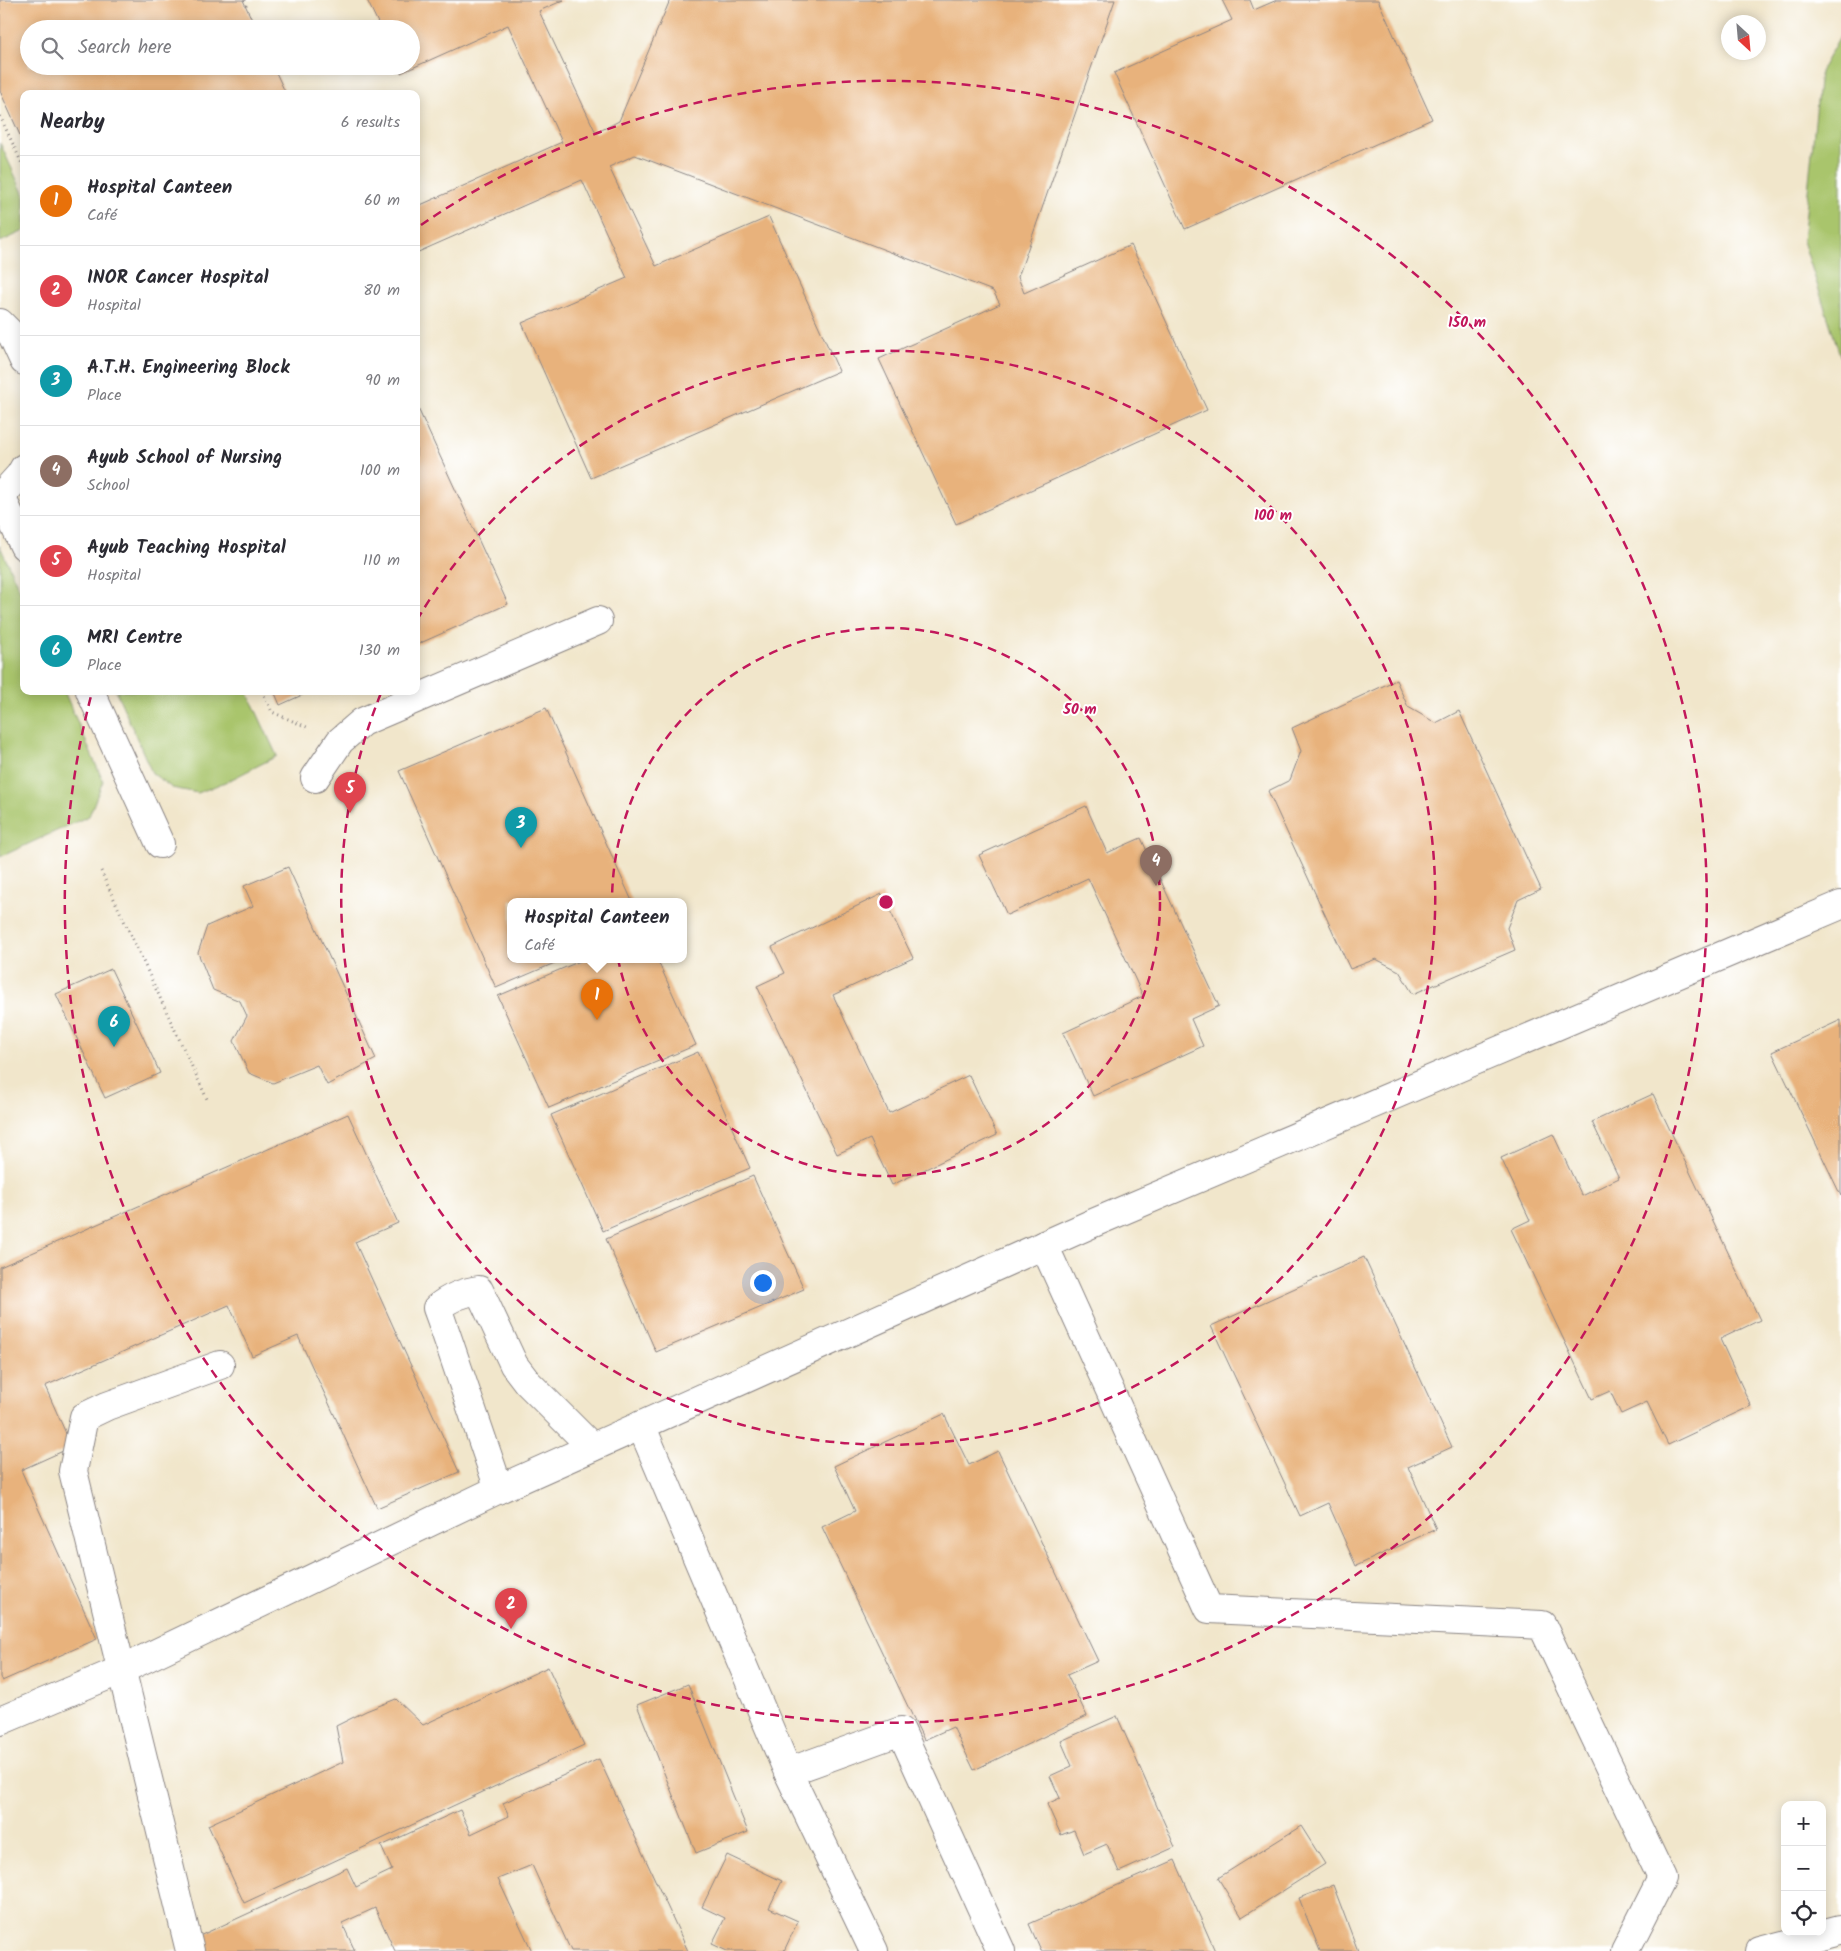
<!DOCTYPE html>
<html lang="en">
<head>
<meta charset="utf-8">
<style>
  body { margin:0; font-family:Kalam,sans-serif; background:#f2f2f3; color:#2b2b33 }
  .controls { position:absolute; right:15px; bottom:15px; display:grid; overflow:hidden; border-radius:10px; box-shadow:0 2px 12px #0003 }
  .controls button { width:45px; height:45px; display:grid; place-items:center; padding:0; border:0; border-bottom:1px solid #e1e1e2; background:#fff; color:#2b2b33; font:25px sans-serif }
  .compass { position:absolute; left:1721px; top:15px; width:45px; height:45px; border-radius:50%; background:#fff; box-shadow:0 2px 12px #0003; rotate:154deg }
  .you { position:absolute; left:762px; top:1282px; width:18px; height:18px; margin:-12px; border:4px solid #fff; border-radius:50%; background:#1a73e8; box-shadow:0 0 0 8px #1a73e833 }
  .badge { display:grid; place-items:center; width:32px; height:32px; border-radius:50%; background:#b5179e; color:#fff; font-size:16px; font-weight:700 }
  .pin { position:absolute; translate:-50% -41px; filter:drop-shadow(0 1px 2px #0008) }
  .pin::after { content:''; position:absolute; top:26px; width:18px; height:15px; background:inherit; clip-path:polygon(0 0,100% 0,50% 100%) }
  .popup { position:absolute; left:507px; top:898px; width:180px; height:65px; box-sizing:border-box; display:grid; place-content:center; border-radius:10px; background:#fff; filter:drop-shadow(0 1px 4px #0005); font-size:16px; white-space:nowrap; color:#7c7c81 }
  .popup b { font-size:19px; color:#2b2b33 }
  .popup::after { content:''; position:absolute; left:50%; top:100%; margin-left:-10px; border:10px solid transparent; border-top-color:#fff }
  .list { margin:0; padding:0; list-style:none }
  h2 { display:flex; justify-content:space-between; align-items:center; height:65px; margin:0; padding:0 20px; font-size:21px }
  h2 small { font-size:16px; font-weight:400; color:#7c7c81 }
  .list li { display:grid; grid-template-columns:32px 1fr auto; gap:15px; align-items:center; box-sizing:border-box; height:90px; padding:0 20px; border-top:1px solid #e1e1e2 }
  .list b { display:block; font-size:19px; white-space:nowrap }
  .list p { margin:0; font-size:16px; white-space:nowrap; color:#7c7c81 }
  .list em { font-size:16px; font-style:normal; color:#7c7c81 }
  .icon { flex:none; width:28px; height:28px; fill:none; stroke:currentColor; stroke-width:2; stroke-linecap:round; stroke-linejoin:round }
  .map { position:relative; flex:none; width:1841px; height:1951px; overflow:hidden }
  .search { position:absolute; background:#fff; box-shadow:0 2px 12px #0003; left:20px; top:20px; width:400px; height:55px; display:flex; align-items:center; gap:12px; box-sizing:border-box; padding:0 18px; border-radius:28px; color:#7c7c81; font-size:19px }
  .panel { position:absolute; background:#fff; box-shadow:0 2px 12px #0003; left:20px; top:90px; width:400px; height:605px; border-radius:10px }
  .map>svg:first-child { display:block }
  .green { fill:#a9c56c; stroke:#667454 }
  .building { fill:#e8b27c }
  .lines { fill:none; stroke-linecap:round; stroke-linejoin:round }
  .minor-casing { stroke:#8a8483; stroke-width:30 }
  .path { stroke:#8a8483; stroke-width:3; stroke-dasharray:1 4; stroke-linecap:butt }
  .minor { stroke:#fff; stroke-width:28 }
  .ring { fill:none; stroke:#c2185b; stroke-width:2.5; stroke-dasharray:9 6 }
  .centre { fill:#c2185b; stroke:#fff; stroke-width:2.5 }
  .ring-label { font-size:15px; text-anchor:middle; font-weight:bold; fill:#c2185b; stroke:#fff; stroke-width:4; stroke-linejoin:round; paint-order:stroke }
</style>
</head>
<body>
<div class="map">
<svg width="1841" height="1951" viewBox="0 0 1841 1951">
  <rect width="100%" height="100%" fill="#fff"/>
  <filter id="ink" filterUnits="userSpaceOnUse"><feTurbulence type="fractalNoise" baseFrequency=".02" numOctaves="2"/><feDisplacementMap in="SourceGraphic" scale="10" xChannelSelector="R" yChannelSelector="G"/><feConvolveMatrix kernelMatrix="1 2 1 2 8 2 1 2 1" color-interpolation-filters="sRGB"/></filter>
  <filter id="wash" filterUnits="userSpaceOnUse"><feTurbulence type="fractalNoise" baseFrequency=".0096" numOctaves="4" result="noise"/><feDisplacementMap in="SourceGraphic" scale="20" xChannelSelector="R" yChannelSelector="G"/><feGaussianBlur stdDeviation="1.12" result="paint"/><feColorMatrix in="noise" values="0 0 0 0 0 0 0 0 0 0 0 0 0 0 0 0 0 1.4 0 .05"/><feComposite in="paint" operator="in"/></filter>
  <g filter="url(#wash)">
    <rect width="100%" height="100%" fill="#f1e6cb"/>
    <g class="green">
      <path d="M1841,34V358L1803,241L1820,72Z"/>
      <path d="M0,143L24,195V231L0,242Z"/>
      <path d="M0,546L24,600V691H64L103,781L89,816L0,857Z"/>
      <path d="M116,691H247L277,756L230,780L198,793L172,788L152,773Z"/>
    </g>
    <g id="blocks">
      <g class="building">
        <path d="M0,0H243L256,29H29V66H273L286,94H24V144L0,91Z"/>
        <path d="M367,0H564L539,11L596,133L619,121L670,0H1115L1018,277L1024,293L1131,245L1207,410L956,524L879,359L1000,304L993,291L635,155L609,167L656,266L769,217L839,371L591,478L522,323L627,278L582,180L416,253V207L562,142L508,25L401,73L398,66H411V29H381Z"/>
        <path d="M1222,0H1250L1254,10L1277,0H1378L1432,119L1185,229L1114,73L1232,20Z"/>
        <path d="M416,404L508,604L416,645Z"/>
        <path d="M1396,680L1408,707L1436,723L1459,711L1541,889L1518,900L1507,928L1515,950L1413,994L1399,971L1376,959L1350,969L1268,791L1290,780L1301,751L1292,728Z"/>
        <path d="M274,691H311L280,705Z"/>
        <path d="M546,708L632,901H511V959H564L496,988L399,771Z"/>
        <path d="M1086,806L1107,853L1141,838L1219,1006L1191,1019L1203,1046L1093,1096L1063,1033L1143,996L1088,878L1007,915L979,855Z"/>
        <path d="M288,867L376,1059L327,1085L317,1065L273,1083L249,1073L234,1041L247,1016L240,1001L213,990L198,953L207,926L253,906L244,886Z"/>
        <path d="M882,894L913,958L833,995L889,1113L969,1075L997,1135L892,1185L870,1139L837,1154L757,986L785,973L772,947Z"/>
        <path d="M585,959H657L696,1045L549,1108L498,996Z"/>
        <path d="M111,969L160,1073L105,1098L56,994Z"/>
        <path d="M1841,1020V1196L1772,1052Z"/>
        <path d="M698,1052L750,1168L603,1231L551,1115Z"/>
        <path d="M1653,1094L1760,1320L1720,1339L1751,1406L1668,1445L1647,1402L1621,1414L1610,1391L1592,1399L1511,1229L1530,1220L1501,1158L1553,1134L1582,1196L1619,1178L1592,1122Z"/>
        <path d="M348,1114L398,1223L355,1242L459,1472L377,1508L298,1336L252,1356L229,1305L45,1386L72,1447L21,1470L97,1639L2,1681L0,1677V1267Z"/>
        <path d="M753,1176L804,1289L656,1352L606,1239Z"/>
        <path d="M1364,1257L1452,1447L1408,1467L1436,1529L1356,1566L1328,1503L1300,1516L1211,1326Z"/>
        <path d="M944,1414L969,1465L998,1451L1098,1661L1067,1675L1087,1716L974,1770L953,1727L924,1740L822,1527L855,1511L834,1466Z"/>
        <path d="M548,1667L584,1745L244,1903L208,1825L343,1762L336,1726L366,1711L396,1699L423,1725Z"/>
        <path d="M688,1684L748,1832L696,1853L637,1705Z"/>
        <path d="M1117,1716L1175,1847L1119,1872L1107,1844L1084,1854L1074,1830L1061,1835L1047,1804L1060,1798L1050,1776L1072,1766L1061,1741Z"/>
        <path d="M599,1759L688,1951H571L532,1865L498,1879L532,1951H395L375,1908L342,1923L355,1951H201L195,1938L347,1868L356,1887L392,1870L381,1846L460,1810L471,1834L509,1816L503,1803Z"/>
        <path d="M1301,1826L1325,1864L1242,1917L1218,1878Z"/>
        <path d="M727,1855L782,1881L769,1908L798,1921L784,1951H727L712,1944L725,1918L702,1907Z"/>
        <path d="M1175,1860L1215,1951H1041L1029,1924Z"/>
        <path d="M1333,1885L1358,1951H1320L1299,1898Z"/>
      </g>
    </g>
  </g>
  <g filter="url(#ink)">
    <use href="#blocks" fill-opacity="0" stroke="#8a8483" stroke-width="1"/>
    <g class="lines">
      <g class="minor-casing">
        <g id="minor">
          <path d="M0,323L12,335L24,361"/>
          <path d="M0,494L24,546"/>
          <path d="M1,496L20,475L24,468"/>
          <path d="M90,691L160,844"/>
          <path d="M315,778L340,741L362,722L598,621"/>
          <path d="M1044,1245L1209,1609L1542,1625L1662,1878L1625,1951"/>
          <path d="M641,1425L788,1772L901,1731L1001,1951"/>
          <path d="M499,1489L441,1319L437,1308C449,1298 464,1292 479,1290L514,1365L527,1382L592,1447"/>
          <path d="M0,1721L121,1670L499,1489L1091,1224L1841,905"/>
          <path d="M788,1772L874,1951"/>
          <path d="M190,1951L73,1471L84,1417L107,1406L220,1365"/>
          <path d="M1760,1951L1841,1930"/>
        </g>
      </g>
      <g class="path">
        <path d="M245,0L246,6"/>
        <path d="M0,116L24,168"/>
        <path d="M262,691L272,712L309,728"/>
        <path d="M101,871L208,1101"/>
      </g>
      <use href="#minor" class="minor"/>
    </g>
  </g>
  <g class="ring">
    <circle cx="886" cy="902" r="274"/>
    <path d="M417 620A547 547 0 1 1 381 693"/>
    <path d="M421 225A821 821 0 1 1 91 696"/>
  </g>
  <circle cx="886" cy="902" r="8" class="centre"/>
  <g class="ring-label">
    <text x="1467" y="327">150 m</text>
    <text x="1273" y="520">100 m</text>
    <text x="1080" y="714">50 m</text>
  </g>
</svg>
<div class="controls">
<button>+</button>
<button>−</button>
<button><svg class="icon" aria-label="locate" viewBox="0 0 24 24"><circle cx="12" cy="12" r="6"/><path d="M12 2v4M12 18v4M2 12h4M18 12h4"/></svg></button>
</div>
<svg class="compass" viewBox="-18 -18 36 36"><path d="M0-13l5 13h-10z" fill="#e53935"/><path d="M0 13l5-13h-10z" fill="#7c7c81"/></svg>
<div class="you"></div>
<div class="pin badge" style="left:597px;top:1020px;background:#e8710a">1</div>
<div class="popup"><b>Hospital Canteen</b>Café</div>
<div class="pin badge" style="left:511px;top:1629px;background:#e0444e">2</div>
<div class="pin badge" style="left:521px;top:848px;background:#0f9aa8">3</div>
<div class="pin badge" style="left:1156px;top:886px;background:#8d6e63">4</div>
<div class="pin badge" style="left:350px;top:813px;background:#e0444e">5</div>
<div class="pin badge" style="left:114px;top:1047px;background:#0f9aa8">6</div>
<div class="search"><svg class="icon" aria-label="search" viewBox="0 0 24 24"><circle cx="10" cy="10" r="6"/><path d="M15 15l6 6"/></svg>Search here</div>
<section class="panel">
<h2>Nearby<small>6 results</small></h2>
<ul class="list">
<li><span class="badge" style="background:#e8710a">1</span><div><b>Hospital Canteen</b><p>Café</p></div><em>60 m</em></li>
<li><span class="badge" style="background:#e0444e">2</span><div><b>INOR Cancer Hospital</b><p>Hospital</p></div><em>80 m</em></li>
<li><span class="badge" style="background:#0f9aa8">3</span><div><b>A.T.H. Engineering Block</b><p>Place</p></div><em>90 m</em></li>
<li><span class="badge" style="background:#8d6e63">4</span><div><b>Ayub School of Nursing</b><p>School</p></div><em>100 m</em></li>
<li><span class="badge" style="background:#e0444e">5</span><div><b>Ayub Teaching Hospital</b><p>Hospital</p></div><em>110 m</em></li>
<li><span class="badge" style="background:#0f9aa8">6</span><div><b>MRI Centre</b><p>Place</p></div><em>130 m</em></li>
</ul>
</section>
</div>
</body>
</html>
